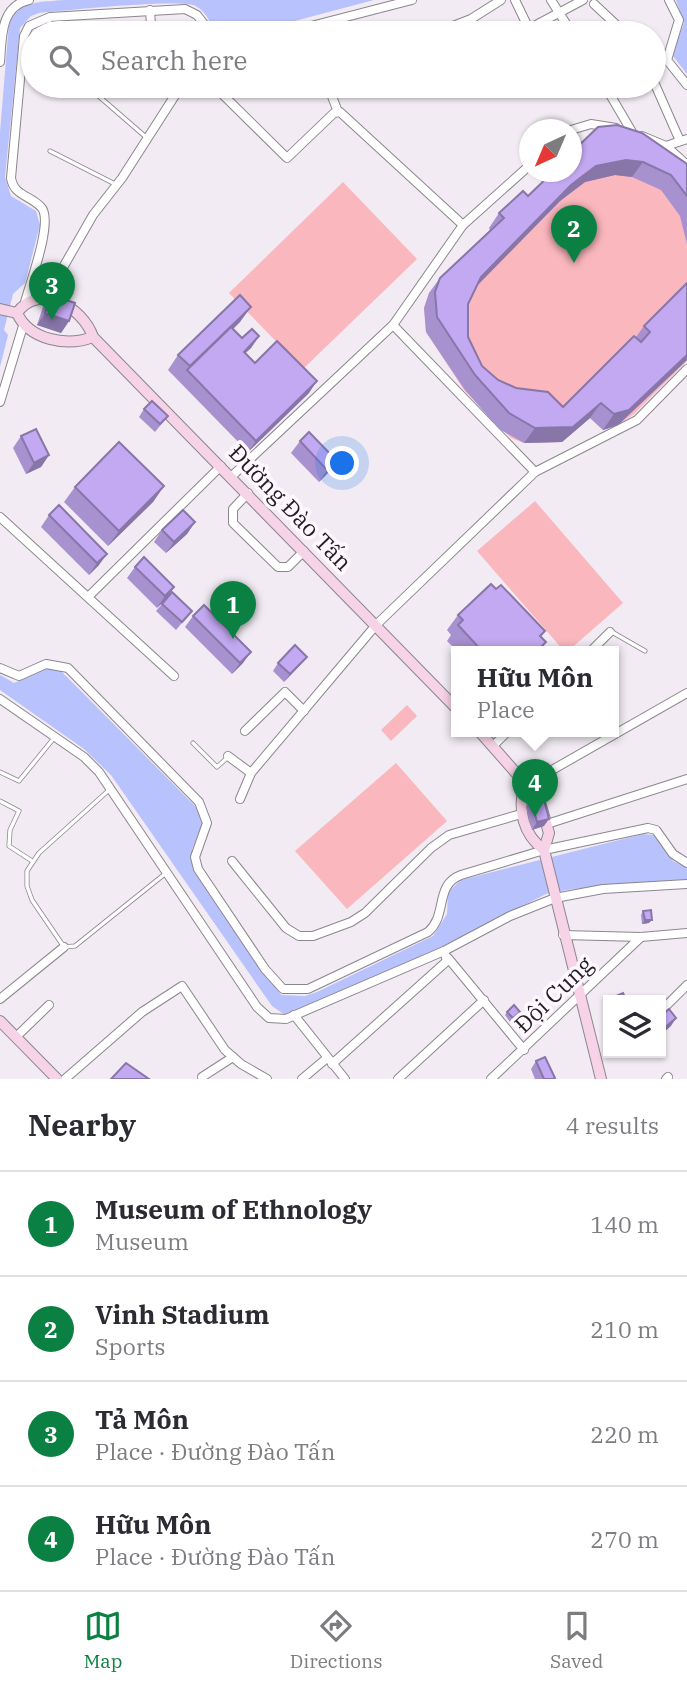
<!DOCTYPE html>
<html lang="en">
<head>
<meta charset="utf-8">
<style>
  body { margin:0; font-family:"IBM Plex Serif",serif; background:#f2f2f3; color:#2b2b33 }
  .controls { position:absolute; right:21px; bottom:21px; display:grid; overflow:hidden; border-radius:0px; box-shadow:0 2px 5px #0004 }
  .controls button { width:63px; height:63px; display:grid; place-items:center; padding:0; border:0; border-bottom:2px solid #e1e1e2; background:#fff; color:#2b2b33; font:35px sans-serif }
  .compass { position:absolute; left:519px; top:119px; width:63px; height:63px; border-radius:50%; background:#fff; box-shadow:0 2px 5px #0004; rotate:224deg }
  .you { position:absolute; left:343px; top:464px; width:24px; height:24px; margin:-18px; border:5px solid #fff; border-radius:50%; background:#1a73e8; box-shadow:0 0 0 10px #1a73e833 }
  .badge { display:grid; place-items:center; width:46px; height:46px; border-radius:50%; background:#0b8043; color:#fff; font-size:23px; font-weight:700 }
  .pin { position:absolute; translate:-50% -58px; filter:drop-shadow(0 2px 4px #0008) }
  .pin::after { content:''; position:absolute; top:37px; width:24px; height:21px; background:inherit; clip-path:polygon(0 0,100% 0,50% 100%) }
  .popup { position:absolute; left:451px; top:646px; width:168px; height:91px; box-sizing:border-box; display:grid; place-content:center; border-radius:0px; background:#fff; filter:drop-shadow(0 2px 5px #0005); font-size:23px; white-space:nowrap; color:#7c7c81 }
  .popup b { font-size:26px; color:#2b2b33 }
  .popup::after { content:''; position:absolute; left:50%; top:100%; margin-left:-14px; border:14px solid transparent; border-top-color:#fff }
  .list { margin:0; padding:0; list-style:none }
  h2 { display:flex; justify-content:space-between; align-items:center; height:91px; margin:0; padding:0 28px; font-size:30px }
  h2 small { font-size:23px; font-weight:400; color:#7c7c81 }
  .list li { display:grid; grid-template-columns:46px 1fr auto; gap:21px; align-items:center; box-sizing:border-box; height:105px; padding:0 28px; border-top:2px solid #e1e1e2 }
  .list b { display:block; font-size:26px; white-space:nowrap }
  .list p { margin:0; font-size:23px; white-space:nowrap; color:#7c7c81 }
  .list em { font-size:23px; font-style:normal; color:#7c7c81 }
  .icon { flex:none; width:38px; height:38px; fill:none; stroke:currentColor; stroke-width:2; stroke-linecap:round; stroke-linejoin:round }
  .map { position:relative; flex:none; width:687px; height:1079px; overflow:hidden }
  .search { position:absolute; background:#fff; box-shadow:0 2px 5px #0004; left:21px; right:21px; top:21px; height:77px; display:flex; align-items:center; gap:18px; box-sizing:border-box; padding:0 24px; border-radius:38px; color:#7c7c81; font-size:26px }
  .sheet { height:511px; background:#fff }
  nav { display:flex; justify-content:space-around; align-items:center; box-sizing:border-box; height:98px; border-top:2px solid #e1e1e2; background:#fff; font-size:19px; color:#7c7c81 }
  nav a { display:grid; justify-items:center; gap:4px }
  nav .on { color:#0b8043 }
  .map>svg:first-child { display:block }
  .green { fill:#fbb7be }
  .water { fill:#b8c2fd }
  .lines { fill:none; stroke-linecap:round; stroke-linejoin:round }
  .lane-casing { stroke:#8c868d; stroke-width:5 }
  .street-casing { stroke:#8c868d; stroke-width:10 }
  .secondary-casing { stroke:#8c868d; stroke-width:12 }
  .lane { stroke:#fff; stroke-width:3.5 }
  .street { stroke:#fff; stroke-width:8 }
  .secondary { stroke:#f6d3e6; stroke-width:10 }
  .wall { fill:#a891cf }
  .shaded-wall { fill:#8876a9 }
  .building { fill:#c3a9f1; stroke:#8876a9; stroke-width:2 }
  .labels { text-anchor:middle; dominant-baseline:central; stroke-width:7; stroke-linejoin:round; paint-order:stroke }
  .street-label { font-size:23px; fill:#211f21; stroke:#fff9ff }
</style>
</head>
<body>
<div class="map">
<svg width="687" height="1079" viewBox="0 0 687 1079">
  <rect width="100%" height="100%" fill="#f2ebf3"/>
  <g class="green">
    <path d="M572,158L687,191V361L634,414L618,425L603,430L590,418L562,442L524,443L511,438L464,390L426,332L424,308L429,293L492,234L489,228L512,206L572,172Z"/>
    <path d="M343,182L417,259L303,369L229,293Z"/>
    <path d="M535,501L623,603L568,651H564L477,551Z"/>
    <path d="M407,705L417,716L391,741L381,730Z"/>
    <path d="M396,763L447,821L347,909L295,851Z"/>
  </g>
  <g class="water">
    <path d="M65,0H374L249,33H218C209,24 207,10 193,5C166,0 72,10 39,13L31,16L20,28L5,177L11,196L36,211L40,225L25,283L13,294L4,330L8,335L0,367V132L9,23C20,0 42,2 65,0Z"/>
    <path d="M676,0H687V74L672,55L684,23Z"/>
    <path d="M46,669L60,670L66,676L198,809L203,822L192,849L193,867L281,995L305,996L317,992L433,936L447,914L448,892L461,880L643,834L654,835L673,861L687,868V882L573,889L546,894L443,946L296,1014L285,1015L272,1006L111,775L84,749L0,690V675L14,683Z"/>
  </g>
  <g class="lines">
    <g class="lane-casing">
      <g id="lane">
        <path d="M47,33L50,18"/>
        <path d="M87,86L147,138"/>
        <path d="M50,151L115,184"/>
        <path d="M612,632L645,651"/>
        <path d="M193,743L217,767L227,758"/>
        <path d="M0,772L19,781L54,738"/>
        <path d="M109,790L39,853L27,871V886L32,900L64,947L75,946L166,873"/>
        <path d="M0,801L19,811L10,830L9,846L32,861"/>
      </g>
    </g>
    <g class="street-casing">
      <g id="street">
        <path d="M515,0L529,29"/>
        <path d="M551,0L572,33"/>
        <path d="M669,0L679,20L667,60L687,85"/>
        <path d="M594,4L625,33"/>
        <path d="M150,10L151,26L159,33"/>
        <path d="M284,33L412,0"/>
        <path d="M435,33L471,19L501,0"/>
        <path d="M521,33L583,0"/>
        <path d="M0,62C2,38 0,6 29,0"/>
        <path d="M654,82L680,141"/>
        <path d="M214,86L287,158L334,113L340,112L463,225"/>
        <path d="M328,86L338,112"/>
        <path d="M605,86L632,132"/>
        <path d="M430,87L432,86"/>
        <path d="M331,90L345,86"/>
        <path d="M571,130L591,124L616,128"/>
        <path d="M642,136L666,146L687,165"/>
        <path d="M666,146L687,139"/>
        <path d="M45,299L93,215L122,178L181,86"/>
        <path d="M25,302C30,283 54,220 41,207C30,195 14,196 11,178L24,36L29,26L50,17L185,9L197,15L211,33"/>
        <path d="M393,325L535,472"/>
        <path d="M0,402L23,326"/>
        <path d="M232,476L393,325L463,225L530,165"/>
        <path d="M248,493L233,509V523L278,567H288L304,551"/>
        <path d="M0,517L174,676"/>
        <path d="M89,596L221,466"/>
        <path d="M591,651L610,632"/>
        <path d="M0,668L19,676L46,664L68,668L199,802L207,823L195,857L198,869L265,969L283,989H308L428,932C448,915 434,885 461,875L544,850L648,828L656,830L673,854L687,863"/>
        <path d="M0,699L84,757L99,772L257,1007L269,1018L286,1019L444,951L510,916L555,898L603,889L687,884"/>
        <path d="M245,731L285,692L304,711"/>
        <path d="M493,746L508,731"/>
        <path d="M228,756L251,773"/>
        <path d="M524,786L687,693"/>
        <path d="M240,799L251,773L376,625L535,472L637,420L687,369"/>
        <path d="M547,824L687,779"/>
        <path d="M232,861L286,928L299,936H313L351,922L365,913L431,848L449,835L521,814"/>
        <path d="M563,935L641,937L687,933"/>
        <path d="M448,958L524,1050"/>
        <path d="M0,999L64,947"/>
        <path d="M666,1006L687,985"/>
        <path d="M294,1015L345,1079"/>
        <path d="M16,1037L49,1005"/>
        <path d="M332,1064L447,961L444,951"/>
        <path d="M202,1077L233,1057"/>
        <path d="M65,1079L142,1012L182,986L225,1050L241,1064L267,1079"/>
        <path d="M302,1079L327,1058"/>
        <path d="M398,1079L484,1000"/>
        <path d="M491,1079L641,937"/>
        <path d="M666,1079L668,1077"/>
      </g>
    </g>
    <g class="secondary-casing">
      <g id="secondary">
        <path d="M0,309L17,313"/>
        <path d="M17,313C39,282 83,307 93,337L456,708"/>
        <path d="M17,313C29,340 67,347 93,337"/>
        <path d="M479,731L539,799L549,833L544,850L601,1079"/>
        <path d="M524,786C518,811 523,834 544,850"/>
        <path d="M0,1021L57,1079"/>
      </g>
    </g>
    <use href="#lane" class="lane"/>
    <use href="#street" class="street"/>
    <use href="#secondary" class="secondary"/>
  </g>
  <g class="wall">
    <path d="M571,153L687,164V244L680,216L661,190L632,177L615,175L585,182L560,201L477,285L468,304V337L482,366L498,380L563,407L636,337L644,326L687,283V360L618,425L603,430L590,418L562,442L524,443L499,429L465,390L426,332L424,308L429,293L440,278L490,230L489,228L499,213L528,196Z"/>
    <path d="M51,295L69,321L61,333L37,325L43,307Z"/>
    <path d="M240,322L233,329L242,338L259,336L251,348L245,353L255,363L309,393L248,452L168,370L178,355Z"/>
    <path d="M144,409L168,416L155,432L139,417Z"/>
    <path d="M309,432L329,472L319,482L291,453L300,441Z"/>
    <path d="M21,436L49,455L41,467L26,474L13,448Z"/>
    <path d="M164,486L153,502L108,546L64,502L75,487Z"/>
    <path d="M49,515L99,565L89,575L41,527Z"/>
    <path d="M195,522L187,534L166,553L154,542L162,530Z"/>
    <path d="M135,567L174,587L166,599L157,608L127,578Z"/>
    <path d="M496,589L545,631L541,637L540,651H457L447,641L451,635L447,630L458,615Z"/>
    <path d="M162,604L192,611L176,630L156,611Z"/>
    <path d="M193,616L243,663L232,674L185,627Z"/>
    <path d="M278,663L301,664L284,682L273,671Z"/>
    <path d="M531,799L544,826L532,830L526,807Z"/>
    <path d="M643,911L649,923L642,924L641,915Z"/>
    <path d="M507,1012L517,1016L510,1022L505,1015Z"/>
    <path d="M522,1017L533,1019L525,1027L519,1021Z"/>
    <path d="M536,1061L554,1079H535L531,1069Z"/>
  </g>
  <g class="shaded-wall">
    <path d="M626,160L643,162L632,177L615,175L585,182L560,201L471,292L481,277L571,185L596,166Z"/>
    <path d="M251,307L240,322L189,372L187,370L190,366Z"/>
    <path d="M45,313L69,321L61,333L37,325Z"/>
    <path d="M259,336L251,348L235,363L244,352Z"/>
    <path d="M687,355V360L618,425L603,430L614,414Z"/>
    <path d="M317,381L309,393L248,452L256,441Z"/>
    <path d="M601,403L590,418L562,442L524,443L535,428Z"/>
    <path d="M49,455L41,467L26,474L34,463Z"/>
    <path d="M337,461L329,472L319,482L327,470Z"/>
    <path d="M164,486L153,502L108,546L119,531Z"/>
    <path d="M195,522L187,534L166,553L174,542Z"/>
    <path d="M107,554L99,565L89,575L97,563Z"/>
    <path d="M174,587L166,599L157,608L165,596Z"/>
    <path d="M251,652L243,663L232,674L240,663Z"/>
    <path d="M307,657L301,664L284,682L290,674Z"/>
    <path d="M549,819L544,826L532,830L537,822Z"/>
    <path d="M645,920H652L649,923L642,924Z"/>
    <path d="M676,1018L671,1026L661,1035L662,1030Z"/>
  </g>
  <g class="building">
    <path d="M617,125L642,133L687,164V196L671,175L643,162L626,160L596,166L571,185L481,277L468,304V337L482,366L498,380L516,388L548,392L563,407L634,336L641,342L650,332L644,326L687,283V355L629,410L614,414L601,403L573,427L535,428L509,413L475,375L437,317L435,292L440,278L504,218L499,213L523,191L528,196L553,172H571V153L598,127Z"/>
    <path d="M51,295L75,303L69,321L45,313Z"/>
    <path d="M240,295L251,307L190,366L178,355Z"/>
    <path d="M231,327L242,338L252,329L259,336L244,352L255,363L277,341L317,381L256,441L187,370Z"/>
    <path d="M152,401L168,416L160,424L144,409Z"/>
    <path d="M36,429L49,455L34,463L21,436Z"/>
    <path d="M309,432L337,461L327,470L300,441Z"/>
    <path d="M119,442L164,486L119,531L75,487Z"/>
    <path d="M59,505L107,554L97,563L49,515Z"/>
    <path d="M183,510L195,522L174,542L162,530Z"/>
    <path d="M144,557L174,587L165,596L135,567Z"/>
    <path d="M491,584L496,589L501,585L545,631L540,636L546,642L537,651H482L458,625L463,620L458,615Z"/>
    <path d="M172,592L192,611L182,622L162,604Z"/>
    <path d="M204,605L251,652L240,663L193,616Z"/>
    <path d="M295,645L307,657L290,674L278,663Z"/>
    <path d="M543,796L549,819L537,822L531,799Z"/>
    <path d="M651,910L652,920H645L643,911Z"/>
    <path d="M623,993L626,1000H618L616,996Z"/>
    <path d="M514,1005L520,1012L513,1018L507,1012Z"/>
    <path d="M529,1009L536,1015L528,1023L522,1017Z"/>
    <path d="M669,1009L676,1018L662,1030L661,1029V1016Z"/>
    <path d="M545,1057L555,1078L553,1079H544L536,1061Z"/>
    <path d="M126,1063L149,1079H111Z"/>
  </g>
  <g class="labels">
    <g class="street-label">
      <text transform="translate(291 507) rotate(46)">Đường Đào Tấn</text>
      <text transform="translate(553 994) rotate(-44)">Đội Cung</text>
    </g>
  </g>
</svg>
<div class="controls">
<button><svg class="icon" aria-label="layers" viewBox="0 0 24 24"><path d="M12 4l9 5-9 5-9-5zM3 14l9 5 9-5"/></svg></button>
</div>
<svg class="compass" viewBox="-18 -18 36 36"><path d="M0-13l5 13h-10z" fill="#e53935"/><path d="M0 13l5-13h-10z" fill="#7c7c81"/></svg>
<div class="you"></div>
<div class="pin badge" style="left:233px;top:639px">1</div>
<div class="pin badge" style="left:574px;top:263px">2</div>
<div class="pin badge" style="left:52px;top:320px">3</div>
<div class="pin badge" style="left:535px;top:817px">4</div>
<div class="popup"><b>Hữu Môn</b>Place</div>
<div class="search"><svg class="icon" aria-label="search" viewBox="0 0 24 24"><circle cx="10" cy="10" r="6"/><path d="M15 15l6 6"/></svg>Search here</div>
</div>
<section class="sheet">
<h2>Nearby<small>4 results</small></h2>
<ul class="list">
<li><span class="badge">1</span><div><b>Museum of Ethnology</b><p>Museum</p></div><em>140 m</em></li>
<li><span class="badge">2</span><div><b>Vinh Stadium</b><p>Sports</p></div><em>210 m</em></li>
<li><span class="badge">3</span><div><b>Tả Môn</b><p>Place · Đường Đào Tấn</p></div><em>220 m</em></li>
<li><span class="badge">4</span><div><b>Hữu Môn</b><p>Place · Đường Đào Tấn</p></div><em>270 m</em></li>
</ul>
</section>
<nav>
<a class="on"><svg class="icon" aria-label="map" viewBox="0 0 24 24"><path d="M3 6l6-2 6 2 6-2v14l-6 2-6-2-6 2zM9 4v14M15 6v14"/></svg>Map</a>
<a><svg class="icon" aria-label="directions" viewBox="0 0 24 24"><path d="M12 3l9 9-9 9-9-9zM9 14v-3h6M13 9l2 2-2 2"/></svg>Directions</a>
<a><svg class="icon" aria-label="saved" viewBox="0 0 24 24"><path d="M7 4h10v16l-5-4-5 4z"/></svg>Saved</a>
</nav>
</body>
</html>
